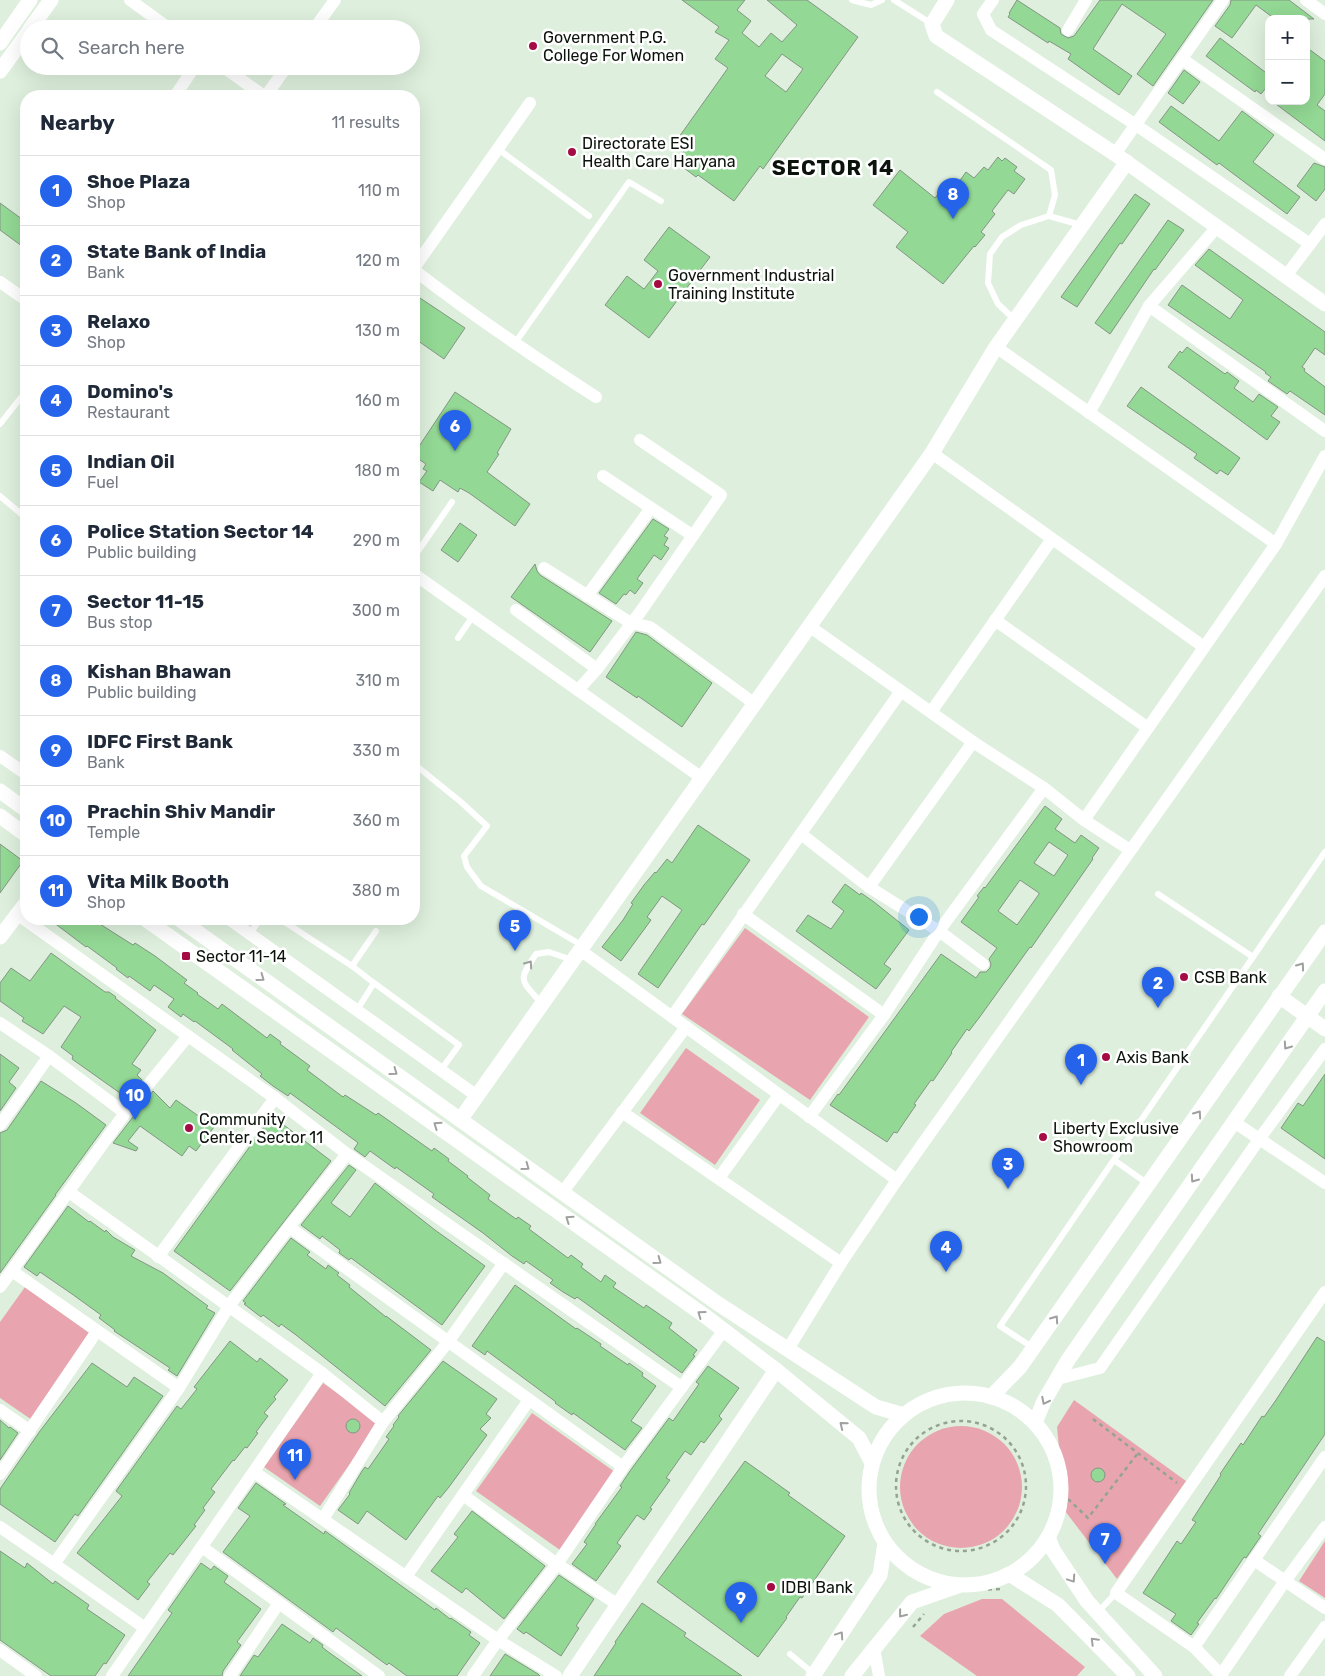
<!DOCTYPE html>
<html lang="en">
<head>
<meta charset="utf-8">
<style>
  body { margin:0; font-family:Rubik,sans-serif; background:#f2f2f3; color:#1f2937 }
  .controls { position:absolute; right:15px; top:15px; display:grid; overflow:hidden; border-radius:10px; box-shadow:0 5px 20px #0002 }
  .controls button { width:45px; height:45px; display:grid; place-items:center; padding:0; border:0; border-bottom:1px solid #e0e1e3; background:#fff; color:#1f2937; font:25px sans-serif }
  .you { position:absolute; left:918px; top:916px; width:18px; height:18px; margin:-12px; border:4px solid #fff; border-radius:50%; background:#1a73e8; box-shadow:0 0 0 8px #1a73e833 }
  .badge { display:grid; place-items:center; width:32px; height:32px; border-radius:50%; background:#2563eb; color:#fff; font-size:16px; font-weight:700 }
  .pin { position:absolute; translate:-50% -41px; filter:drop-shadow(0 1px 2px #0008) }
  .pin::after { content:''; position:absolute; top:26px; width:18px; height:15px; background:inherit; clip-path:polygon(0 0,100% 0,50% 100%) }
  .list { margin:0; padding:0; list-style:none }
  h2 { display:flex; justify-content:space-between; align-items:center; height:65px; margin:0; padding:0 20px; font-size:21px }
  h2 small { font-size:16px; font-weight:400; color:#747a83 }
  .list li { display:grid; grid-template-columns:32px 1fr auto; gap:15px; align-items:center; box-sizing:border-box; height:70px; padding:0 20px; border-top:1px solid #e0e1e3 }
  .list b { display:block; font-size:19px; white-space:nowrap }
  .list p { margin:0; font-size:16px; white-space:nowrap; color:#747a83 }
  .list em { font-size:16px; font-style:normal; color:#747a83 }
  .icon { flex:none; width:28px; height:28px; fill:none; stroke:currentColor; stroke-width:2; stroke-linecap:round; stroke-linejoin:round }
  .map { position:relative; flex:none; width:1325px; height:1676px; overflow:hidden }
  .search { position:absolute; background:#fff; box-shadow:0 5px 20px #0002; left:20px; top:20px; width:400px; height:55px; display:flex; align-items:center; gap:12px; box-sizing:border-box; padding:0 18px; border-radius:28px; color:#747a83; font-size:19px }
  .panel { position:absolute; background:#fff; box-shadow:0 5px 20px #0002; left:20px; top:90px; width:400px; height:835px; border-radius:20px }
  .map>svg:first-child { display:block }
  .green { fill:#e9a5af }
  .building { fill:#93d894; stroke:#849584; fill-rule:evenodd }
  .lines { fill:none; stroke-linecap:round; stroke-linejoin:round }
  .path { stroke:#94a394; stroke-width:2.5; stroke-dasharray:4 4; stroke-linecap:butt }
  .service { stroke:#fff; stroke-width:6 }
  .minor { stroke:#fff; stroke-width:12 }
  .tertiary { stroke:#fff; stroke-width:15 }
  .oneway { stroke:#9ea19e }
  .poi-dot { fill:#a50c43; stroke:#fff; stroke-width:2 }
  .labels { text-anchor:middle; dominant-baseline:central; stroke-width:5; stroke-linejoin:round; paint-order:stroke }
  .poi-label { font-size:16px; fill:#0c130c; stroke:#fff; text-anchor:start }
  .district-label { font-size:21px; font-weight:bold; letter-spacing:1px; fill:#0c130c; stroke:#fff }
</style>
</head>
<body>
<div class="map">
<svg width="1325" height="1676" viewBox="0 0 1325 1676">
  <rect width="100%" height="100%" fill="#def0dd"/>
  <g class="green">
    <path d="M745,928L869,1017L810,1100L682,1014Z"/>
    <path d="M686,1048L760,1100L715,1165L640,1113Z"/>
    <path d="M25,1287L92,1335L32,1420L0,1398V1322Z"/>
    <path d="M323,1383L379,1423L320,1506L264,1467Z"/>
    <path d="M1074,1400L1186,1481L1117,1579L1065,1511L1057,1427Z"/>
    <path d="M532,1413L615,1472L560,1550L476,1491Z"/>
    <circle cx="961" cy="1487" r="61"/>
    <path d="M1325,1541V1598L1299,1581Z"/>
    <path d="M982,1599H1002L1085,1667L1077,1676H977L920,1636L944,1614Z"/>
  </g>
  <g class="building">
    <path d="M682,0H745L737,10L751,21L742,33L759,47L771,33L782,42L797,25L767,0H807L858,37L763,169L760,166L734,201L698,175L696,177L680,165L681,164L677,161L684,151L674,144L728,68L715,59L729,40L715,32L719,27ZM782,54L803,69L786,92L765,76Z"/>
    <path d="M1017,0L1060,28L1061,34L1068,38L1074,36L1100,0H1213L1153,86L1137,74L1166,34L1122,4L1093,49L1132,76L1119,95L1068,59L1071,54L1049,41L1048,43L1008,17L1010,14L1009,13Z"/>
    <path d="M1231,0H1289L1314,19H1275L1256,5L1232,38L1215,26L1230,5Z"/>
    <path d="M1220,38L1269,75V84L1261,94L1256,90L1255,92L1206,56Z"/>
    <path d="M1306,47L1325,61V94L1317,105L1325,111V141L1272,101H1306Z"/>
    <path d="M1184,70L1200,82L1183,104L1168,93Z"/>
    <path d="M1171,106L1219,141L1242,111L1274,135L1253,162L1300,197L1287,214L1219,163L1217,165L1159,122Z"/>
    <path d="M998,157L1002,161L1005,158L1017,167L1014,171L1025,179L1014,194L1008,190L992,211L995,214L981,232L985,235L975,247L974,246L943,284L896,247L908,232L873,205L900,170L935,198L949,181L956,186L966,172L974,178L984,167L988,170Z"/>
    <path d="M1314,163L1325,167V189L1316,201L1297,186Z"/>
    <path d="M1135,194L1150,204L1122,244L1120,243L1077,307L1061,297Z"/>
    <path d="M0,203L26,222V249L0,230Z"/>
    <path d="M1168,220L1184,230L1155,270L1154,269L1110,334L1095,323Z"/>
    <path d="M669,227L710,257L649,338L605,305L627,276L644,289L658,271L644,260Z"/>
    <path d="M1209,249L1325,332V355L1315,348L1302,367L1305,369L1304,371L1325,387V415L1290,391L1287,394L1268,381L1271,377L1265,373L1266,372L1168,305L1182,285L1230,319L1243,300L1195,265Z"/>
    <path d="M414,294L465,328L444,359L414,338Z"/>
    <path d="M1187,347L1225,374L1227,372L1239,381L1234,388L1253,402L1259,394L1278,407L1271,416L1280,422L1267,440L1168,367L1180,351L1182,353Z"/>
    <path d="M1141,387L1240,458L1228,475L1220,470L1217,474L1194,458L1197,454L1127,406Z"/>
    <path d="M455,392L511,429L497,453L499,454L487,472L530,504L515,526L469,493L460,488L458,492L440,480L433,491L419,482L427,471L423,469L426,464L414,456V454Z"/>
    <path d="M653,519L669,529L664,536L668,538L664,545L669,548L661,560L654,555L637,579L643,583L635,594L630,590L626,595L624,594L616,604L599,593Z"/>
    <path d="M460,523L477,535L458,562L441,550Z"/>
    <path d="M535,564L537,571L540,575L612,621L590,652L511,597Z"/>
    <path d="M636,632L647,635L712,683L682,727L638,696L637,698L606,677Z"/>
    <path d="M1045,806L1062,819L1055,829L1075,843L1081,835L1099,848L1092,858L1093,859L1031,948L1030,947L979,1018L969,1031L967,1029L951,1052L952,1053L933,1081L931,1080L914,1104L916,1105L905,1121L897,1133L894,1132L887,1142L830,1105L838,1094L839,1095L941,954L976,978L980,972H986L990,968L991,964L989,959L997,948L961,922L979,897L977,896L984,887L985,888ZM1049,842L1068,855L1054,876L1034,863ZM1020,880L1039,893V894L1017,925L998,911Z"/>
    <path d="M698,825L750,860L704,925L702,924L658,988L638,974L682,910L662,896L647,917L651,920L621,961L602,947L623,920L633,904L631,903L644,885L655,872L656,873L667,859L672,863Z"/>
    <path d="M0,844L23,861L0,893Z"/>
    <path d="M845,884L860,895L861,893L874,902L909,930L884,964L891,969L876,989L796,931L808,915L831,929L844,911L832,902Z"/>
    <path d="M49,919H92L133,945L135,943L155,956L187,980L184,983L198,993L197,994L218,1009L222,1004L267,1038L270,1034L281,1042L280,1044L310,1066L307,1070L343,1097L345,1095L376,1115L378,1113L432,1151L434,1148L449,1159L448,1161L468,1176L467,1177L490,1195L488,1199L516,1219L518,1217L531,1226L529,1229L568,1258L571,1255L583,1264L581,1267L601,1282L605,1275L616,1283L613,1287L644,1308L646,1305L672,1323L669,1328L697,1350L693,1355L695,1356L682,1373L577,1297L575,1299L563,1292L550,1283L553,1280L526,1261L524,1264L512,1256L483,1233L432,1197L434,1194L396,1167L395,1169L370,1151L365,1157L354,1149L358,1143L357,1142L290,1093L288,1096L273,1086L260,1076L262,1074L232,1050L233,1049L195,1021L194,1022L183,1014L181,1017L168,1007L174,999L154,985L150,991L129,976L128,978L116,969L117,968L87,946L86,947Z"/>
    <path d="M51,953L105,992H109L116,997L115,998L156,1030L132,1064L141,1070L137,1075L142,1080L127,1098L72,1059L73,1056L61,1047L81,1017L64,1006L43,1034L22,1021L24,1018L0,1001V983L11,968L30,981Z"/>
    <path d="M0,1054L19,1068L9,1082L16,1088L0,1111Z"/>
    <path d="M1325,1074V1159L1281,1128L1298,1103L1303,1106Z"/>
    <path d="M41,1081L76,1103L106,1125L55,1195H56L0,1273V1133L7,1130Z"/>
    <path d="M153,1091L170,1108L176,1100L214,1127L196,1151L189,1146L182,1156L140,1126L128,1141L138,1148L136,1151L113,1143Z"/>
    <path d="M272,1116L331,1161L230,1291L174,1251Z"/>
    <path d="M349,1165L356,1170L331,1203L350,1217L375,1183L435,1230L485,1266L442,1325L351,1258L349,1260L339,1253L340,1250L322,1236L320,1239L301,1225Z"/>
    <path d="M68,1206L89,1222L90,1221L105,1232L106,1230L113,1237L135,1250L131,1256L163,1273L208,1306L206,1308L215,1313L177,1376L168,1370L170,1368L114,1331L115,1330L99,1318L101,1315L72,1294L40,1272L37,1276L24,1267Z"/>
    <path d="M291,1238L310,1252L307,1255L326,1269L328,1265L339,1273L337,1275L350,1285L349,1287L386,1317V1316L431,1350L385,1406L296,1335L281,1324L279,1327L263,1315L261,1317L244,1304L246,1303L243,1301Z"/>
    <path d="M515,1285L576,1329L577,1328L601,1344L600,1346L628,1365L629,1363L643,1373L642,1376L656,1386L631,1421L642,1428L625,1450L573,1413L572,1415L555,1403L556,1402L487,1351L485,1355L472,1346Z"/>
    <path d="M1317,1337L1325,1342V1434L1258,1534L1261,1536L1246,1558L1244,1557L1216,1599L1215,1598L1197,1623L1199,1624L1191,1635L1171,1621L1176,1614L1143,1593L1177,1541L1181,1544L1196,1522L1192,1520L1221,1475L1220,1474L1241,1443L1243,1445L1262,1416L1264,1417L1276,1400Z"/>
    <path d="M230,1341L257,1362L260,1358L288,1380L274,1397L276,1399L264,1413L268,1416L256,1432L258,1433L247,1448L245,1447L234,1461L233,1460L211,1489L215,1492L203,1508L205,1510L194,1525L196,1526L173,1555L170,1553L147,1582L150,1584L138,1600L77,1553L122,1496L116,1491L177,1406L181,1409L197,1389L194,1387Z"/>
    <path d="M443,1361L497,1399L486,1414L491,1418L480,1429L487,1435L449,1487L440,1498L438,1496L406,1540L367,1511L358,1524L338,1510L350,1494L349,1493L362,1471L365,1467L368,1469L389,1439L386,1437L394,1426L393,1425L399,1417L398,1416Z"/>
    <path d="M92,1363L127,1387L134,1377L163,1396L78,1516L75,1514L55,1542L0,1504V1489L40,1431Z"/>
    <path d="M708,1366L739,1388L719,1416L722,1419L704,1443L701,1441L691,1455L685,1451L666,1478L670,1480L650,1508L652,1509L644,1520L637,1515L617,1543L621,1546L596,1581L572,1564L587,1544L584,1542L596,1524H595L622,1487L620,1486L630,1471L669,1418L673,1421L699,1384L696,1382Z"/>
    <circle cx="353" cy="1426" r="7"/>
    <path d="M0,1420L9,1428L10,1427L18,1433L0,1460Z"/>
    <path d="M745,1461L790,1493L788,1495L845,1536L802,1598L800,1597L786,1617L787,1618L758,1657L657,1582Z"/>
    <circle cx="1098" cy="1475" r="7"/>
    <path d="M256,1483L286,1504L283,1505L324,1534L325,1531L435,1610L436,1608L450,1619L451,1618L471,1632L469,1635L480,1643L457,1676H407L389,1663L387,1665L336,1628L333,1632L223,1552L250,1516L238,1508Z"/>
    <path d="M472,1511L545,1566L504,1619L466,1588L462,1593L431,1571L458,1537L454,1534Z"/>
    <path d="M0,1551L25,1568L27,1563L53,1584L55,1581L89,1605L87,1609L125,1635L106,1664L104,1663L95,1676H51L0,1640Z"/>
    <path d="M201,1563L211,1570L214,1566L228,1576L224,1582L261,1609L237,1642L241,1645L223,1671L222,1676H128L172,1613L168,1610Z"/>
    <path d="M559,1575L594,1599L576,1626L579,1628L561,1656L526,1632L524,1634L517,1629Z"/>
    <path d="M642,1603L686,1633L684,1636L742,1676H594L616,1643L615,1642Z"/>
    <path d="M282,1624L310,1643L313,1638L323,1645L322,1647L327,1651L362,1676H240L254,1655L258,1657Z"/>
    <path d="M505,1654L538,1674L540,1676H490Z"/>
  </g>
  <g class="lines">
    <g class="path">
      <path d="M123,919L131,924"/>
      <path d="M1093,1419L1177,1483"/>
      <circle cx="961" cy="1486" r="65"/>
      <path d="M1068,1499L1088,1518L1138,1453"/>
      <path d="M972,1590L1004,1589"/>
      <path d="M913,1627L924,1614"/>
    </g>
    <g class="service">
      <path d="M852,0L871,5L882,0"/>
      <path d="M894,0L932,24"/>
      <path d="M937,92L1051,170L1055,195L1049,216"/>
      <path d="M498,149L589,216"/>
      <path d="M1015,320L998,304L988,283L990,254L1002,237L1021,225L1049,216L1081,225"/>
      <path d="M515,343L629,182L661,201"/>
      <path d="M0,424L26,391"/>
      <path d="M0,496L26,518"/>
      <path d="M414,557L452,502"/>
      <path d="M458,638L473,616"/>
      <path d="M414,764L461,802L487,826L464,856L467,867L481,886L583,946"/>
      <path d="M1158,894L1253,957"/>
      <path d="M280,919L352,966"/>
      <path d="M250,934L260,919"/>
      <path d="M374,983L459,1045L441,1070"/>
      <path d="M541,1003C521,979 517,982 536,954L549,952L572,960"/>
      <path d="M357,1010L374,983L352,966L376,931"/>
      <path d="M1114,1160L1148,1184"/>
      <path d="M1032,1347L1000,1326L1325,852"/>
      <path d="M1098,1612L1116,1593"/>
      <path d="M790,1654L814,1674"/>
    </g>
    <g class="minor">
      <path d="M130,0L170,29"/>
      <path d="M993,0L983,14L991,30L1136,125L1310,244"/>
      <path d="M1306,0L1325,14"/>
      <path d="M314,29L335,0"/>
      <path d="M1068,30L1086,0"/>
      <path d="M1182,59L1325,159"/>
      <path d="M222,66L264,96"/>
      <path d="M175,96L195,66"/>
      <path d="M266,96L287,66"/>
      <path d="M1115,154L1223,0"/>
      <path d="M414,268L530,103"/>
      <path d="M414,270C472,315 534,357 596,397"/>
      <path d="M1286,276L1325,224"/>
      <path d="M0,282L26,300"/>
      <path d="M1149,306L1325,431"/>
      <path d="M996,347L1276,544"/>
      <path d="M1089,413L1149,306L1217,227"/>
      <path d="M932,453L1204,647"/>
      <path d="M603,476L692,535"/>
      <path d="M544,568L631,623L650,627L755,704"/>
      <path d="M414,574L702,778"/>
      <path d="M587,596L651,508"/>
      <path d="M516,610L597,669L578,690"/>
      <path d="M995,620L1148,728"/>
      <path d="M809,626L973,742L1044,788L1084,820L1130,850"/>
      <path d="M597,669L641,611L721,495L640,440"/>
      <path d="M931,712L1052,539"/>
      <path d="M0,756L26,774"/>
      <path d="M1084,820L1276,544L1325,456"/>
      <path d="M801,834L869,887L939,931L983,964"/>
      <path d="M869,887L973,742"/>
      <path d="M17,914L275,1098L347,1154L681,1387"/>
      <path d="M743,914L884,1015"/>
      <path d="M229,919L477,1096"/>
      <path d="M580,950L897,1180"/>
      <path d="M672,1017L901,691"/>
      <path d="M0,1023L49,1056L125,1113"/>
      <path d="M622,1112L841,1263"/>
      <path d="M809,1117L884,1015L939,931L1044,788"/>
      <path d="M1234,1122L1325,1183"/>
      <path d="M0,1125L49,1056"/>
      <path d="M719,1178L779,1095"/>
      <path d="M69,1192L322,1373L383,1422"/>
      <path d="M562,1193L686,1027"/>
      <path d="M289,1227L623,1467"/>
      <path d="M158,1257L275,1098"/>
      <path d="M12,1271L179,1388"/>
      <path d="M0,1287L125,1113L188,1036"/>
      <path d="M788,1349L841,1263L897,1180L1325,576"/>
      <path d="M1057,1379L1100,1368L1260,1138L1325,1049"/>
      <path d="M0,1410L30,1431"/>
      <path d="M254,1472L498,1640L556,1676"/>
      <path d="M0,1474L97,1331"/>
      <path d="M463,1495L557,1564L618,1605"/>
      <path d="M323,1519L383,1422L448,1342L504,1263"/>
      <path d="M0,1527L54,1564L145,1628"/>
      <path d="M202,1547L379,1676"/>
      <path d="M1254,1560L1325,1608"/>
      <path d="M54,1564L179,1388L229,1306L289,1227L347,1154"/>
      <path d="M407,1575L529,1400"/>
      <path d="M1194,1647L1325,1457"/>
      <path d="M874,1648L879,1676"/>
      <path d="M0,1650L36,1676"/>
      <path d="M1221,1675L1285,1581L1325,1527"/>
      <path d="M112,1676L322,1373"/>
      <path d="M230,1676L279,1603"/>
      <path d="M473,1676L498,1640L557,1564L623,1467L724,1330"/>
      <path d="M1222,1676L1194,1647L1116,1593L1325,1292"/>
      <path d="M1290,1676L1325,1627"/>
    </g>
    <g class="tertiary">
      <path d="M947,0L932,24L936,36L1115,154L1325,304"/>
      <path d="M30,29L51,0"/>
      <path d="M0,43L30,0"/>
      <path d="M0,71L29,31"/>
      <path d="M0,791L26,810"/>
      <path d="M0,816L26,835"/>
      <path d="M145,919L705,1316L776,1370L859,1438L872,1463"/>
      <path d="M179,919L717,1303L876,1407L904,1415"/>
      <path d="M0,937L26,903"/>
      <path d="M1279,996L1325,1029"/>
      <path d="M460,1120L932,453L996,347L1127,162"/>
      <circle cx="965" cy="1489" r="96"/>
      <path d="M991,1397L1020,1367L1325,932"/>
      <path d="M1035,1423L1044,1401L1068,1360L1325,991"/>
      <path d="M1048,1537L1053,1550L1087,1601L1155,1676"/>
      <path d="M1009,1574L1058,1605L1128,1676"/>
      <path d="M570,1676L776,1370"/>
      <path d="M813,1676L880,1575L885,1543"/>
      <path d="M852,1676L912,1602L958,1586"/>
    </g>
  </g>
  <defs><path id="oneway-chevron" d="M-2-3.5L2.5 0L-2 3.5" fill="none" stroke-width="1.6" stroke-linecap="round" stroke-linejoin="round" transform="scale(1.25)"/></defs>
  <g class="oneway">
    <use href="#oneway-chevron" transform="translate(529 964) rotate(-55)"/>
    <use href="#oneway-chevron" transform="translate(1301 966) rotate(-54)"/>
    <use href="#oneway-chevron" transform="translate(261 978) rotate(36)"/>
    <use href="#oneway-chevron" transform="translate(1287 1046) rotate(125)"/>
    <use href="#oneway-chevron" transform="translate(394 1072) rotate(36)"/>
    <use href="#oneway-chevron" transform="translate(1198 1114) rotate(-55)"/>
    <use href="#oneway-chevron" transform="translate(437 1125) rotate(-145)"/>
    <use href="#oneway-chevron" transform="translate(526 1167) rotate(36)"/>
    <use href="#oneway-chevron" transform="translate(1194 1179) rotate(125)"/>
    <use href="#oneway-chevron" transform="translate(569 1219) rotate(-145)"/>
    <use href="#oneway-chevron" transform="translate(658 1261) rotate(36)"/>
    <use href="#oneway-chevron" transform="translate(701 1314) rotate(-144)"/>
    <use href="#oneway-chevron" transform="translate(1055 1319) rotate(-55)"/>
    <use href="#oneway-chevron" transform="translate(1045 1401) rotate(117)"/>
    <use href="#oneway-chevron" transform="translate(843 1425) rotate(-141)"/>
    <use href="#oneway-chevron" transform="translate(1072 1579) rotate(56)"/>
    <use href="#oneway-chevron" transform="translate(902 1614) rotate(129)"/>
    <use href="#oneway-chevron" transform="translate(840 1635) rotate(-56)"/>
    <use href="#oneway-chevron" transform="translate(1094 1641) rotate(-135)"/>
  </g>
  <g class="poi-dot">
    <circle cx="533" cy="46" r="5"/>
    <circle cx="572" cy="152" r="5"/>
    <circle cx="658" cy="284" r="5"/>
    <rect x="181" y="951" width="10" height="10" rx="2.5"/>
    <circle cx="1184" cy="977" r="5"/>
    <circle cx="1106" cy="1057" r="5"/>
    <circle cx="189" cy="1128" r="5"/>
    <circle cx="1043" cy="1137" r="5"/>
    <circle cx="771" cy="1587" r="5"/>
  </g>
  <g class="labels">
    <g class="poi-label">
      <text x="543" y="37">Government P.G.<tspan x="543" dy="18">College For Women</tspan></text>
      <text x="582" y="143">Directorate ESI<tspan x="582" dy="18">Health Care Haryana</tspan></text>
      <text x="668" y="275">Government Industrial<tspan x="668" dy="18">Training Institute</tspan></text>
      <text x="196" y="956">Sector 11-14</text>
      <text x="1194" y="977">CSB Bank</text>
      <text x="1116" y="1057">Axis Bank</text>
      <text x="199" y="1119">Community<tspan x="199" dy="18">Center, Sector 11</tspan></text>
      <text x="1053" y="1128">Liberty Exclusive<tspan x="1053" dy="18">Showroom</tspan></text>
      <text x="781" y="1587">IDBI Bank</text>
    </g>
    <g class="district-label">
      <text x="833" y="167">SECTOR 14</text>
    </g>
  </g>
</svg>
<div class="controls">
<button>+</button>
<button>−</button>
</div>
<div class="you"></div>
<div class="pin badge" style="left:1081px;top:1085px">1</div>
<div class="pin badge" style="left:1158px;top:1008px">2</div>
<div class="pin badge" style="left:1008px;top:1189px">3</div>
<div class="pin badge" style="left:946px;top:1272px">4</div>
<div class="pin badge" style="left:515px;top:951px">5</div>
<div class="pin badge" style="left:455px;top:451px">6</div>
<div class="pin badge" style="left:1105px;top:1564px">7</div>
<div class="pin badge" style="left:953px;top:219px">8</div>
<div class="pin badge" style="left:741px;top:1623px">9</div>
<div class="pin badge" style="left:135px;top:1120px">10</div>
<div class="pin badge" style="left:295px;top:1480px">11</div>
<div class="search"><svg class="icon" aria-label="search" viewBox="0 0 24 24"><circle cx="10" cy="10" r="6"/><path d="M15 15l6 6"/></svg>Search here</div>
<section class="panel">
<h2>Nearby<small>11 results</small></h2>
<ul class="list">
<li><span class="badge">1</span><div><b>Shoe Plaza</b><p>Shop</p></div><em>110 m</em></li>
<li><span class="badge">2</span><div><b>State Bank of India</b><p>Bank</p></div><em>120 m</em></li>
<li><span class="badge">3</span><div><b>Relaxo</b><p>Shop</p></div><em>130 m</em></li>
<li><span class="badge">4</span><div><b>Domino's</b><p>Restaurant</p></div><em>160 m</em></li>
<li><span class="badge">5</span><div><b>Indian Oil</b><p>Fuel</p></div><em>180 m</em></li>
<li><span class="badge">6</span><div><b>Police Station Sector 14</b><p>Public building</p></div><em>290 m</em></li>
<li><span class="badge">7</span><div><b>Sector 11-15</b><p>Bus stop</p></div><em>300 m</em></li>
<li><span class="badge">8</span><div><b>Kishan Bhawan</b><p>Public building</p></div><em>310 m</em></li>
<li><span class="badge">9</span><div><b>IDFC First Bank</b><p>Bank</p></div><em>330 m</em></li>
<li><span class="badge">10</span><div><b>Prachin Shiv Mandir</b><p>Temple</p></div><em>360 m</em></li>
<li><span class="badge">11</span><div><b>Vita Milk Booth</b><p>Shop</p></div><em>380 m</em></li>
</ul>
</section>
</div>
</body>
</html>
